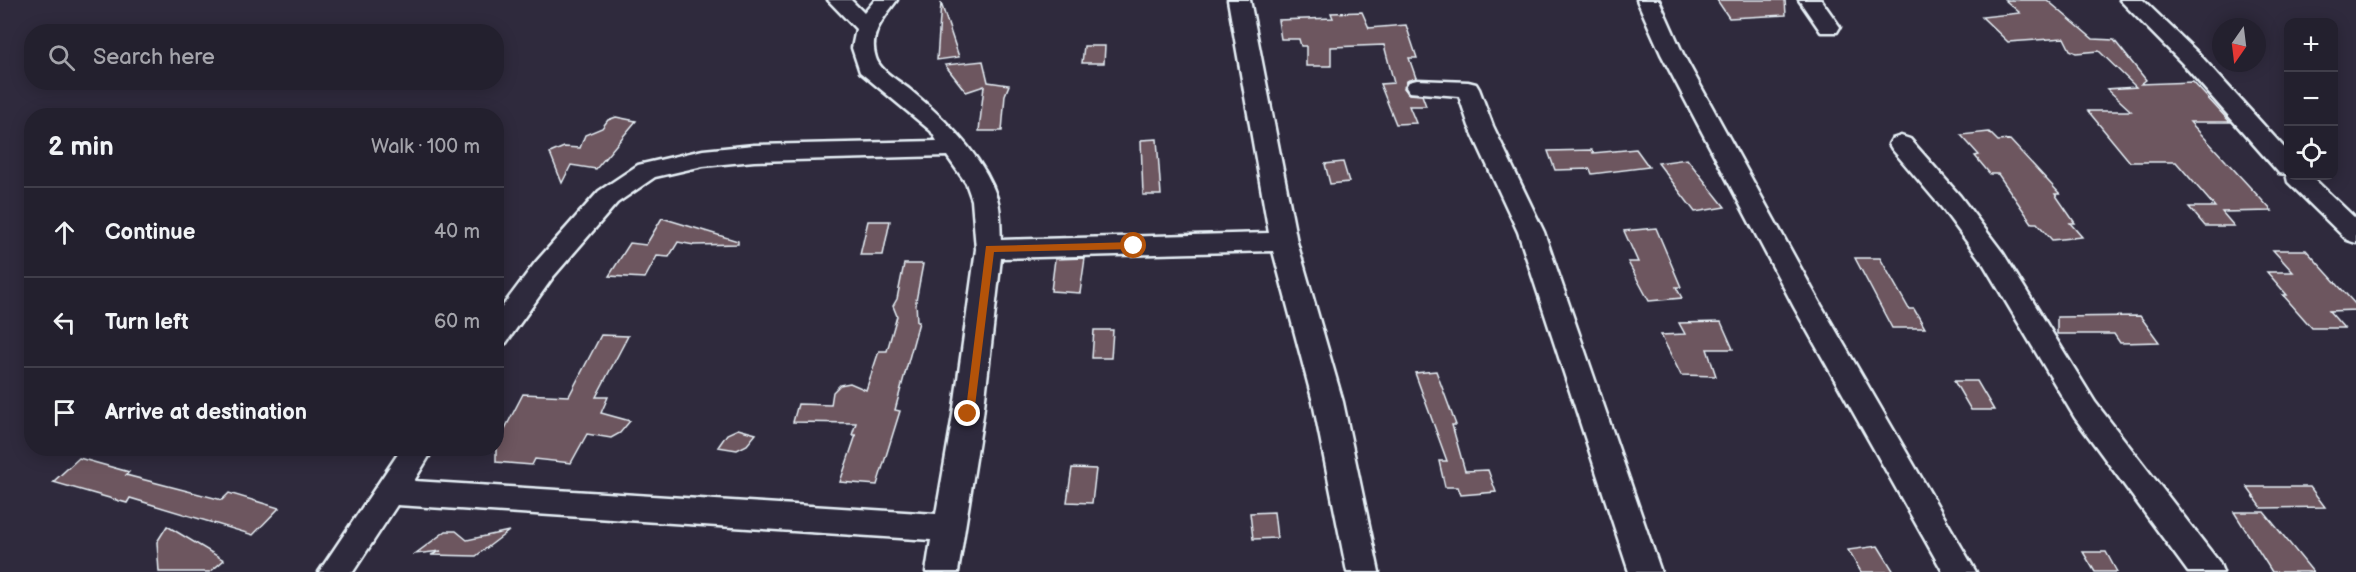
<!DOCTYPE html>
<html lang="en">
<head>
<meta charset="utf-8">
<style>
  body { margin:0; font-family:"Balsamiq Sans",sans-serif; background:#2b2836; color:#f1f3f6 }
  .controls { position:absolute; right:18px; top:18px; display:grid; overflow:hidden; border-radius:12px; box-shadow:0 3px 15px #0003 }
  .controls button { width:54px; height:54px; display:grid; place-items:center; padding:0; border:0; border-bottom:2px solid #403e4a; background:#23202e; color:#f1f3f6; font:30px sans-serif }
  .compass { position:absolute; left:2212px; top:18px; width:54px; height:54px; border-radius:50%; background:#23202e; box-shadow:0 3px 15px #0003; rotate:194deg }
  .stop { position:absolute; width:18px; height:18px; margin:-14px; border:4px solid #b45309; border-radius:50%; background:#fff }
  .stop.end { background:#b45309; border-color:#fff; box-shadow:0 2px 6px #0008 }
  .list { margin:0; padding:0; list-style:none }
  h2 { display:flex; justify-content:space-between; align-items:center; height:78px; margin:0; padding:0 24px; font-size:26px }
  h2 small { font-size:20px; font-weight:400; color:#a3a3aa }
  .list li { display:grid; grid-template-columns:39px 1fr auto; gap:18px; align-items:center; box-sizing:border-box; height:90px; padding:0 24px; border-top:2px solid #403e4a }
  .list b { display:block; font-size:22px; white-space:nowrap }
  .list em { font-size:20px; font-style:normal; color:#a3a3aa }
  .icon { flex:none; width:33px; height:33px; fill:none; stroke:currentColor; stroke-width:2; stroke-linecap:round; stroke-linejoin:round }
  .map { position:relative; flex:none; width:2356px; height:572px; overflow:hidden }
  .search { position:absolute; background:#23202e; box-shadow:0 3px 15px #0003; left:24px; top:24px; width:480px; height:66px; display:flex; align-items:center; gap:15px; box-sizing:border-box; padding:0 21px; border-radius:24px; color:#a3a3aa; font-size:22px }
  .panel { position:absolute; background:#23202e; box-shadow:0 3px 15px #0003; left:24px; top:108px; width:480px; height:348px; border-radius:24px }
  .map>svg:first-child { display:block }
  .building { fill:#6d565f; stroke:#e8f1f8; stroke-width:1.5 }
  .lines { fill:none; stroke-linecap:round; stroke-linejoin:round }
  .minor-casing { stroke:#e8f1f8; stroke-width:5 }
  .minor { fill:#2f2a3d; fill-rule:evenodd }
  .route { fill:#b45309 }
</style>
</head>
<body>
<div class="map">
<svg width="2356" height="572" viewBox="0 0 2356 572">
  <rect width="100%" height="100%" fill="#2f2a3d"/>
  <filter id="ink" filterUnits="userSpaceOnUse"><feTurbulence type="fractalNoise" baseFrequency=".0167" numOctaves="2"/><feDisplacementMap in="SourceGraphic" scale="12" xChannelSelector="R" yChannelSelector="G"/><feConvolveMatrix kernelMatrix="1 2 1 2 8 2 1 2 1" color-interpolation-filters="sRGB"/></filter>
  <g filter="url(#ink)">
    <g class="building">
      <path d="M1717,0H1785L1786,15L1729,18Z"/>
      <path d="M2005,0H2047L2093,39L2114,40L2146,80L2141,84L2193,82L2230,122H2190L2272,211L2222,212L2234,226H2205L2189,207H2215L2176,162H2130L2088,111H2131L2107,89L2136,87L2099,51L2076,53L2070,50L2064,38L2008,42L1982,17L2020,13Z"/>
      <path d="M941,3L959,57L937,60Z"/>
      <path d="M1362,12L1369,28L1406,25L1417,58H1409L1416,78L1407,81L1404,88L1409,94L1422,95L1426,106H1409L1416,123L1396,124L1380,84L1394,83L1384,45L1331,47V66H1306V46H1301L1299,39H1281L1278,20L1333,18L1331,13Z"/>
      <path d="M1084,46H1105L1104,63H1082Z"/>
      <path d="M983,61L988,82L1009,85L1005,95L1002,131H979L984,86L966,92L945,65Z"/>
      <path d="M616,117L636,121L596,169L571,165L562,183L550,153L564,147L580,148L585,135L602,128L608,120Z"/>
      <path d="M1989,132L1998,141L2010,140L2060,194H2055L2075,223H2070L2082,237L2052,240L2037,223H2032L1998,174H1990L1975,156L1979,155L1961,135Z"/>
      <path d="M1157,139L1161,195H1143L1141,140Z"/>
      <path d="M1636,149L1649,167L1592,174L1590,169L1555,170L1548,151L1592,150L1593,153Z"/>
      <path d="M1687,159L1725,207L1695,212L1658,163Z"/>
      <path d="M1343,162L1349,182L1330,184L1325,164Z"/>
      <path d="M662,218L738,241V244L694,245L678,242L669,257L657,256L645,278L609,276L630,243L646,245Z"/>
      <path d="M868,221H890L883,255H860Z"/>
      <path d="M1656,228L1681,287H1676L1682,298L1649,301L1628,262H1638L1624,231Z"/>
      <path d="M2273,250H2306L2356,305V310L2329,311L2344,328H2312L2283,295H2287L2267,272H2293Z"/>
      <path d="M1085,258L1080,293L1051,291L1055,259Z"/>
      <path d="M1855,258H1880L1909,309H1914L1925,328H1892Z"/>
      <path d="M904,264H923L916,301L917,322H919L895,410L900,411L877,485L840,482L856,435H852L856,423L793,422L798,404L831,405L833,392L840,385L850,383L866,390L879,351H887L897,316L893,306L897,299Z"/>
      <path d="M2140,316L2159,342L2120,343L2114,334H2057V317Z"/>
      <path d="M1721,322L1733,349H1707L1716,376L1681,375L1661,335L1685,334L1679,323Z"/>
      <path d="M1094,330H1113L1111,358H1092Z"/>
      <path d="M601,335L628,336L596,397H608L601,413L630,421L620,433L611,438L587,434L571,463L535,459L532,465L496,462V446L523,394L569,396Z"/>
      <path d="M1436,371L1456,425H1452L1465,471L1488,470L1496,492L1461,495L1458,487H1445L1439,461H1447L1415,373Z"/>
      <path d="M1954,381H1977L1994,410H1971Z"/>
      <path d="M738,429L756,434L747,445L737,450L718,447L727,434Z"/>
      <path d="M79,458L129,472L126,475L222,500L229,493L279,508L253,535L130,498L127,503L53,482Z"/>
      <path d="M1072,468L1096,469L1092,503L1067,502Z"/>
      <path d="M2247,487H2310L2325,507L2262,508Z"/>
      <path d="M1274,512L1277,538L1253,539L1250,513Z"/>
      <path d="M2234,512H2264L2313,572H2272Z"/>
      <path d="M167,526L224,560L210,572H159L157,542Z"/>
      <path d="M446,531H456L467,540L509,531L476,556L431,555L441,551L415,554Z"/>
      <path d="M1878,546L1894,572H1861L1848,550Z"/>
      <path d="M2083,552H2106L2117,572H2095Z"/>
    </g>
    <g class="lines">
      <g class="minor-casing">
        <g id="minor">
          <path d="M828,0H851L864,13L875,0H897C884,18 868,34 876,58C880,71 899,81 909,89C943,117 984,156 997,198C1001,211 1000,226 1001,240L1269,233L1228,0H1250L1297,242L1343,402L1379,572H1347L1313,402L1273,251L1001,258L983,415L958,572H926L931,540L397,505L353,572H319L402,448H434L414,481L936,514L953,415L976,249L972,200L966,183L947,156L754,161L703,166L655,177L617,203L553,277L506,343L496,346V315L535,263L599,191L638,165L703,150L754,145L937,141L931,131L860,72L852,48L856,29Z"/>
          <path d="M1637,0H1659L1683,54L1821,305L1976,572H1943L1794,307L1661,54Z"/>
          <path d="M1799,0H1821L1840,27L1837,32H1821Z"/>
          <path d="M2120,0H2143L2198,53L2288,152V176H2311L2356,219V243L2347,240L2288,182L2286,174L2279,173L2182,63Z"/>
          <path d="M1417,80L1468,82L1476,84L1479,89L1493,126L1544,232L1661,572H1629L1518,232L1469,126L1459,96L1409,92L1406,87L1409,82Z"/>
          <path d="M1901,136L1910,139L1960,196L2003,253L2095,402L2219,562L2223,572H2188L2075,418L1984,265L1942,208L1892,149L1889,144L1892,139Z"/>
        </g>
      </g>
      <use href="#minor" class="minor"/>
    </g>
  </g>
  <path class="route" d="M1134,242L1139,246L1134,249L994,252L974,414L972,417H965L986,246Z"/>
</svg>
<div class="controls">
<button>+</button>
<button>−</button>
<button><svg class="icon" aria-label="locate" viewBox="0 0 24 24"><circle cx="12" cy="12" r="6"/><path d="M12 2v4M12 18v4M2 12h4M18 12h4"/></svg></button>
</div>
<svg class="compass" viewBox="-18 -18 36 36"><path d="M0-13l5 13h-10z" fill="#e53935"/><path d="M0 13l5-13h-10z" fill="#a3a3aa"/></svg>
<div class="stop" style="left:1134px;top:246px"></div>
<div class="stop end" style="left:968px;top:414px"></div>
<div class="search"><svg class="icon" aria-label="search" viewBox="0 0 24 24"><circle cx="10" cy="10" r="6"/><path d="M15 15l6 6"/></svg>Search here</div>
<section class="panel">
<h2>2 min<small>Walk · 100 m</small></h2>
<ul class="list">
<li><svg class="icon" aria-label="ahead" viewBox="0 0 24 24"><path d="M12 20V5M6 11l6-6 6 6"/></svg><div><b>Continue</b></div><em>40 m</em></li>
<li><svg class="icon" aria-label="left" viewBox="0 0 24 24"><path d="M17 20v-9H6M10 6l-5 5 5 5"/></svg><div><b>Turn left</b></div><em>60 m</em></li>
<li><svg class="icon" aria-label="arrive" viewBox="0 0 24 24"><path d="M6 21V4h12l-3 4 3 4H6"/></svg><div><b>Arrive at destination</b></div></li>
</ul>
</section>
</div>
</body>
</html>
